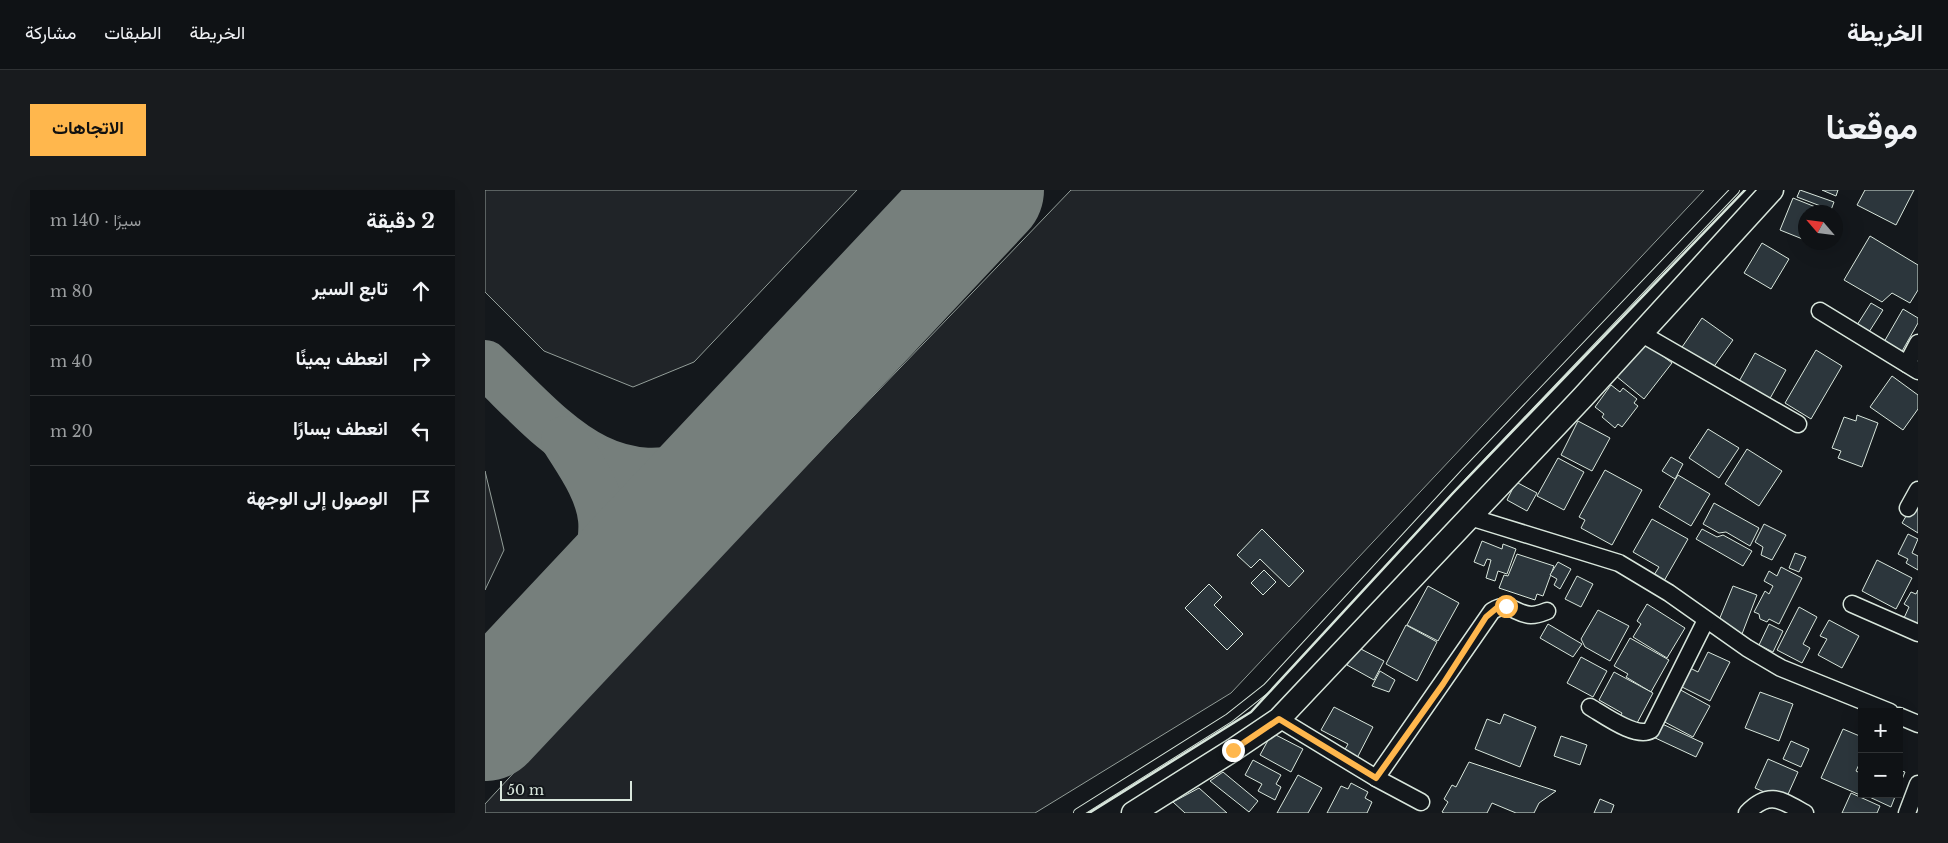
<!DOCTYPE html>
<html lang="ar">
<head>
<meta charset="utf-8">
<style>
  body { margin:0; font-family:"Libre Baskerville",Vazirmatn,serif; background:#181b1e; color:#f1f3f6; direction:rtl }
  .controls { position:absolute; right:15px; bottom:15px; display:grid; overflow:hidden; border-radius:0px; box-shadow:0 5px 20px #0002 }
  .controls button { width:45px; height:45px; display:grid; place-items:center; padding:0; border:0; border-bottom:1px solid #2f3234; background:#0f1215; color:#f1f3f6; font:25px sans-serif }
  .compass { position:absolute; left:1313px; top:15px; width:45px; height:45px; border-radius:50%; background:#0f1215; box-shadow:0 5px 20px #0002; rotate:298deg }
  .scale { position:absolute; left:15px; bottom:12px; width:132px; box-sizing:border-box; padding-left:5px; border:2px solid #d8e6dc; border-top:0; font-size:14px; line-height:18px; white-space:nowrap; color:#d8e6dc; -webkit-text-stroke:4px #14181c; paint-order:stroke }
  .stop { position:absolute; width:15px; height:15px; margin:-11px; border:4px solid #ffb74d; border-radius:50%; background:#fff }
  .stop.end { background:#ffb74d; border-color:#fff; box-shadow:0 1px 5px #0008 }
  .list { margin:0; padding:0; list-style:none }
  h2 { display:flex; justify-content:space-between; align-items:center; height:65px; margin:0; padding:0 20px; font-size:21px }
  h2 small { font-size:16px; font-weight:400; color:#9b9ea0 }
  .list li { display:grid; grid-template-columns:32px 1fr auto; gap:15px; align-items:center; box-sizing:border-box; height:70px; padding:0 20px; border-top:1px solid #2f3234 }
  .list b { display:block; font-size:19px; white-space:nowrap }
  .list em { font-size:16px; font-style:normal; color:#9b9ea0 }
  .icon { flex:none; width:28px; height:28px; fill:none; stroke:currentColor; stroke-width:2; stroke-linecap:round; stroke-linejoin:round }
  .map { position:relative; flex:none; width:1433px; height:623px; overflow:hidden; direction:ltr; border-radius:0px }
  header { display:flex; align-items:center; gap:30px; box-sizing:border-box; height:70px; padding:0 25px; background:#0f1215; border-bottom:1px solid #2f3234 }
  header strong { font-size:24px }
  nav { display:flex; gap:28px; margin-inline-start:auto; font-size:18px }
  .intro { display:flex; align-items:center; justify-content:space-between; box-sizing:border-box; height:120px; padding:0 30px }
  h1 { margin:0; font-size:35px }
  .button { padding:12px 22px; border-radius:0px; background:#ffb74d; color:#111; font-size:18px; font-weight:700 }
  main { display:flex; gap:30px; padding:0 30px }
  aside { flex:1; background:#0f1215; border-radius:0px; box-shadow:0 5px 20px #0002 }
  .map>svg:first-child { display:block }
  .green { fill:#202428; stroke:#939e99 }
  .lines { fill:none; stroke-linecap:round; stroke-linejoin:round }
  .taxiway { stroke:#767f7c; stroke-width:48 }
  .runway { stroke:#767f7c; stroke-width:120 }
  .building { fill:#2c363c; stroke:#d8e6dc }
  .lane-casing { stroke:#d8e6dc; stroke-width:10 }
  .street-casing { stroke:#d8e6dc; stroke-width:19 }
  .secondary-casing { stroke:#d8e6dc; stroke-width:25 }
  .lane { stroke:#14181c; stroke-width:8 }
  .street { stroke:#14181c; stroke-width:16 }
  .secondary { stroke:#14181c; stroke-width:22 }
  .wall { stroke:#d8e6dc; stroke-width:2.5 }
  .route { stroke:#ffb74d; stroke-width:6 }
</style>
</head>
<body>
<header>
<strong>الخريطة</strong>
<nav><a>الخريطة</a><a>الطبقات</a><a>مشاركة</a></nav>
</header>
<div class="intro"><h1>موقعنا</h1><a class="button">الاتجاهات</a></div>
<main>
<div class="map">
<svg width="1433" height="623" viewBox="0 0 1433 623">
  <rect width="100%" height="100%" fill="#14181c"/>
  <g class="green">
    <path d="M0,0H372L209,172L148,197L59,161L0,102Z"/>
    <path d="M586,0H1219L746,503L550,623H0V614L96,510Z"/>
    <path d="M0,281L19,360L0,400Z"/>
  </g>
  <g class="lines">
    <g class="taxiway">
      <path d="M0,174C66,236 120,311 223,270C240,263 256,251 272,242"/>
      <path d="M80,250C95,274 114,300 117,329C120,353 108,396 104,421"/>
    </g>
    <path class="runway" d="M0,531L499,0"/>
  </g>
  <g class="building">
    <path d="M1315,0L1349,12L1346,20L1312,7Z"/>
    <path d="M1337,0H1353L1351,6Z"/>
    <path d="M1380,0H1429L1411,35L1372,15Z"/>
    <path d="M1308,8L1343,22H1320V50L1295,40Z"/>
    <path d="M1385,46L1433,75V100L1425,113L1407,103L1397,112L1359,90Z"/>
    <path d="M1277,53L1304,69L1286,99L1259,83Z"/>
    <path d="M1386,113L1398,120L1384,142L1372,135Z"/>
    <path d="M1418,119L1433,128V133L1416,163L1399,152Z"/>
    <path d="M1217,128L1248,150L1225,182L1195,160Z"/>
    <path d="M1158,151L1187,173L1159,209L1131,186Z"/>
    <path d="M1331,160L1357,176L1326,229L1300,213Z"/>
    <path d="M1270,163L1301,180L1283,212L1252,195Z"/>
    <path d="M1407,186L1433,205V219L1418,240L1385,217Z"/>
    <path d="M1126,195L1135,202L1138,198L1152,209L1149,213L1153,216L1137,237L1133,234L1130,238L1117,227L1119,224L1110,217Z"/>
    <path d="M1372,225L1393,233L1377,277L1353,268L1356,261L1347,258L1359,227L1371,231Z"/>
    <path d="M1093,231L1125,248L1107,281L1076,265Z"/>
    <path d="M1223,239L1254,258L1234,288L1204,268Z"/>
    <path d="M1262,259L1297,281L1274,316L1240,294Z"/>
    <path d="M1186,267L1198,274L1190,289L1177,281Z"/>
    <path d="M1073,268L1099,282L1079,320L1052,306Z"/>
    <path d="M1120,280L1157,300L1127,355L1096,338L1100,330L1094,327Z"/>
    <path d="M1193,285L1225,304L1206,336L1174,317Z"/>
    <path d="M1031,292L1052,303L1042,321L1022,310Z"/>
    <path d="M1433,306V343L1417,333Z"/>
    <path d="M1229,313L1274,338L1265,356L1241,342L1234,343L1218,334Z"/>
    <path d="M1167,329L1203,349L1179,391L1169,385L1174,377L1148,362Z"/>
    <path d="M1279,334L1301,345L1287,370L1276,365L1278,357L1270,352Z"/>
    <path d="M777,339L819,381L804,397L775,369L766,378L752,365Z"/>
    <path d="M1217,339L1232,347L1238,345L1267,361L1258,376L1211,349Z"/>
    <path d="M1423,344L1433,349L1427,363L1433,366V380L1421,373L1423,369L1413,364Z"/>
    <path d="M997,351L1017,359L1018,354L1031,359L1022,384L1013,381L1010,391L1001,388L1006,370L1002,369L999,376L989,372Z"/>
    <path d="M1310,363L1321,367L1314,382L1304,378Z"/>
    <path d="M1032,364L1069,376L1058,406L1052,404L1050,410L1014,398L1019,385L1023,386Z"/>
    <path d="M1392,370L1427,388L1411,419L1377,401Z"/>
    <path d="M1073,372L1086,379L1075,399L1069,395L1072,389L1065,385Z"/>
    <path d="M1296,377L1317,388L1294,434L1284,429L1282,432L1275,429L1274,424L1269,422L1280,401L1284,404L1288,396L1279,391L1284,381L1292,386Z"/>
    <path d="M779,380L791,392L778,405L766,393Z"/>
    <path d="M1092,386L1108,394L1096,417L1080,409Z"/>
    <path d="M724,394L737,407L729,415L758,444L742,460L700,418Z"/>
    <path d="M943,396L974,413L953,451L922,435Z"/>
    <path d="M1248,396L1272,405L1257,444L1232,435Z"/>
    <path d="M1433,400V436L1419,428L1424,417L1419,414L1426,402L1431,404Z"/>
    <path d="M1162,414L1200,438L1182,468L1148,447L1156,434L1152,431Z"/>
    <path d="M1314,417L1332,427L1318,454L1325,458L1317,473L1292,460Z"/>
    <path d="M1113,420L1144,436L1125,471L1100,457L1096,449Z"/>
    <path d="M1344,430L1374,446L1357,478L1333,465L1342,449L1335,446Z"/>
    <path d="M1063,434L1097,454L1088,467L1055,448Z"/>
    <path d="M1284,434L1298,441L1288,462L1274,455Z"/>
    <path d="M921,435L952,452L932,491L901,474Z"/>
    <path d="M1145,448L1184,470L1166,502L1141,487L1143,484L1129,476Z"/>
    <path d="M872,457L899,471L889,490L862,475Z"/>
    <path d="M1223,462L1245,472L1225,511L1191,494L1201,476L1213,482Z"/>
    <path d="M1096,467L1122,481L1108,507L1082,493Z"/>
    <path d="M895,481L910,490L904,502L887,496Z"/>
    <path d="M1129,482L1168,503L1151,535L1135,527L1137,523L1114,510Z"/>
    <path d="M1192,498L1225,516L1208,547L1176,530Z"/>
    <path d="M1275,502L1308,514L1294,551L1260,538Z"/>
    <path d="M849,517L888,537L871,570L858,563L863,554L836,540Z"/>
    <path d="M1019,524L1051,537L1035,577L990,559L1002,529L1015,534Z"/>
    <path d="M1173,532L1218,553L1211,567L1166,546Z"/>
    <path d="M1358,539L1377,547V568L1371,581L1377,584L1375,605L1336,588Z"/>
    <path d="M787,543L818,559L806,582L775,565Z"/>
    <path d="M1076,546L1102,555L1095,575L1069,566Z"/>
    <path d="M1306,551L1324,559L1316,577L1298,569Z"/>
    <path d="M1283,569L1313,582L1300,611L1270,598Z"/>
    <path d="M768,570L796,585L791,594L796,597L790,610L773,601L777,594L760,585Z"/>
    <path d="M984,572L1071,601L1054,613L1049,623H1031L1007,613L1002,623H959L957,622L963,612L959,609L967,595L971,597Z"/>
    <path d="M1414,580L1420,582L1414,597Z"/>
    <path d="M738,582L773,611L764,622L725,591Z"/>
    <path d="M813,585L837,598L823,623H792Z"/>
    <path d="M866,593L883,602L880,608L887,612L882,623H842L856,596L863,599Z"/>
    <path d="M714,598L742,623H700L688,612Z"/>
    <path d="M1366,603L1395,616L1392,623H1357Z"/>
    <path d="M1378,604H1411L1406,617Z"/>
    <path d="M1115,609L1129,615L1126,623H1109Z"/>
  </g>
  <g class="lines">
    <g class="lane-casing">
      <path id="lane" d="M593,623L744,528L782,498L980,283L1250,0"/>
    </g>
    <g class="street-casing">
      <g id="street">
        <path d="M1335,121L1433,181"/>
        <path d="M1157,144L1313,234"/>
        <path d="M1422,174L1433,153"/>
        <path d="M1423,318L1433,300"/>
        <path d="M985,327L1134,373L1184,403L1262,458L1296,478L1405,522"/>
        <path d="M1367,414L1433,443"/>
        <path d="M1105,517C1119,525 1151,549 1166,540L1221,430"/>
        <path d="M1414,526L1433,534"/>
        <path d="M794,529L891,588L936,612"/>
        <path d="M891,588L1007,421C1025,410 1029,424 1046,425C1052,425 1057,423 1062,421"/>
        <path d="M1262,623C1284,600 1296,610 1320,623"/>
        <path d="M1422,623L1433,594"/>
      </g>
    </g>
    <g class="secondary-casing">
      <path id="secondary" d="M648,623L748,560L794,529L1098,207L1287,0"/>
    </g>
    <use href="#lane" class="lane"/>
    <use href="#street" class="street"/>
    <use href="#secondary" class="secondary"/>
    <path class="wall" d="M604,623L766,522L968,303L1260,0"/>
  </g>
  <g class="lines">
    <path class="route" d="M748,560L794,529L891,588L958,494L1001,427L1014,416H1021"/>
  </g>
</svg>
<div class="controls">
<button>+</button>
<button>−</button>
</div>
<svg class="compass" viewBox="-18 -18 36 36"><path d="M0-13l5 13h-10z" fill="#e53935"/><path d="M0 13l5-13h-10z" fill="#9b9ea0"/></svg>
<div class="scale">50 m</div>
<div class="stop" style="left:1021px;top:416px"></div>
<div class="stop end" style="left:748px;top:560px"></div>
</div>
<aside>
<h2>2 دقيقة<small>سيرًا · 140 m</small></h2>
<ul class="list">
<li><svg class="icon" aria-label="ahead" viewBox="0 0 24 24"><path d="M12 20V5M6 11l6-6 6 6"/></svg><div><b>تابع السير</b></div><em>80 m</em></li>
<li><svg class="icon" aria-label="right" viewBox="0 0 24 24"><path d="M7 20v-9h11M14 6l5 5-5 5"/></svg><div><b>انعطف يمينًا</b></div><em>40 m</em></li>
<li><svg class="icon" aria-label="left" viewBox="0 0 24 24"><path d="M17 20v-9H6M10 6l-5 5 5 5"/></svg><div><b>انعطف يسارًا</b></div><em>20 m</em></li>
<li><svg class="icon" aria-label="arrive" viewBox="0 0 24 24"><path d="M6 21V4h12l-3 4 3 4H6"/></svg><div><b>الوصول إلى الوجهة</b></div></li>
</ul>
</aside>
</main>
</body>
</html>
